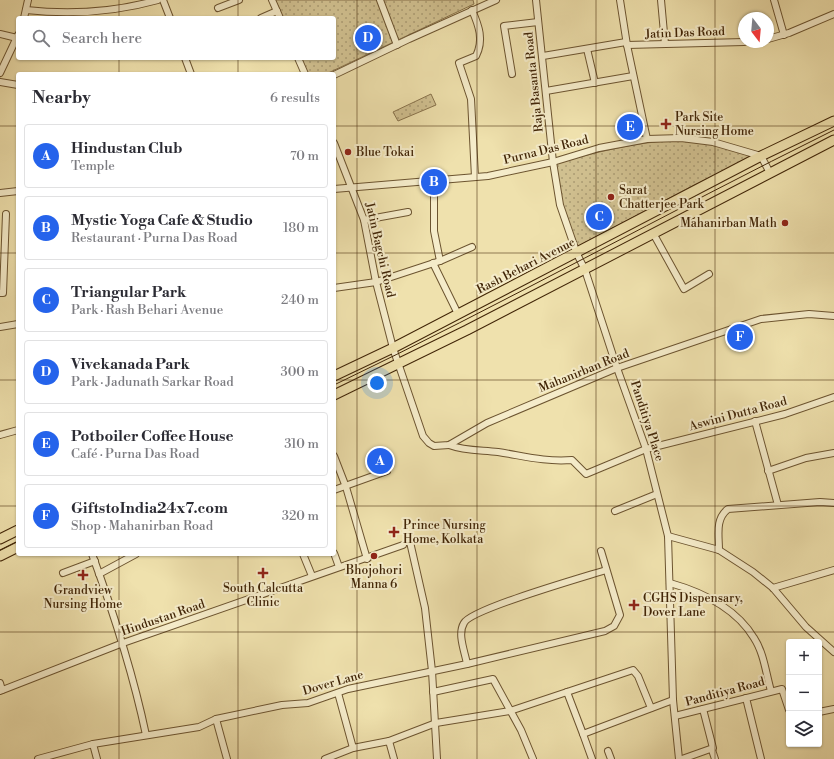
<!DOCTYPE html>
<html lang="en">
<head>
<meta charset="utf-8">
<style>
  body { margin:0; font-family:"Libre Bodoni",serif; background:#f7f7f7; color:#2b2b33 }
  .controls { position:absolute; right:12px; bottom:12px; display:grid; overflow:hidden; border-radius:4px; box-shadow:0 1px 3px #0004 }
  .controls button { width:36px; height:36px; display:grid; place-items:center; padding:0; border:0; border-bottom:1px solid #e1e1e2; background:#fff; color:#2b2b33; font:20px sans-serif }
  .compass { position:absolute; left:738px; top:12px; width:36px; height:36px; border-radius:50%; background:#fff; box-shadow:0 1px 3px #0004; rotate:164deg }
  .you { position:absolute; left:377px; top:383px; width:14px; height:14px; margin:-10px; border:3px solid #fff; border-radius:50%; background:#1a73e8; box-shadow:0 0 0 6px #1a73e833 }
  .badge { display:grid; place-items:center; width:26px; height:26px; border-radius:50%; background:#2563eb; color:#fff; font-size:13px; font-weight:700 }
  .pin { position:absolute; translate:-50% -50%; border:2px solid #fff; box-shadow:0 1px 4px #0006 }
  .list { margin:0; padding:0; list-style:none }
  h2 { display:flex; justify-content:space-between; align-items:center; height:52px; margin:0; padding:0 16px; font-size:17px }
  h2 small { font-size:13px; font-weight:400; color:#7c7c81 }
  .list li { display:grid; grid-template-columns:26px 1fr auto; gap:12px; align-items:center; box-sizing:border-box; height:64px; margin:0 8px 8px; padding:0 8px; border:1px solid #e1e1e2; border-radius:4px }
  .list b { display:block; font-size:15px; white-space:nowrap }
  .list p { margin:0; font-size:13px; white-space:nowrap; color:#7c7c81 }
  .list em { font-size:13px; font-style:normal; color:#7c7c81 }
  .icon { flex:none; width:22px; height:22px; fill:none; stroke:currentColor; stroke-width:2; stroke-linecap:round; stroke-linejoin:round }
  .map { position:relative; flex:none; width:834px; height:759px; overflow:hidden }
  .search { position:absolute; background:#fff; box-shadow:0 1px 3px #0004; left:16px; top:16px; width:320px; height:44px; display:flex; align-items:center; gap:10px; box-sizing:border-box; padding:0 14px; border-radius:4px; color:#7c7c81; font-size:15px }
  .panel { position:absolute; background:#fff; box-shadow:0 1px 3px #0004; left:16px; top:72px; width:320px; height:484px; border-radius:4px }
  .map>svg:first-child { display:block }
  .park { fill:url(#park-dots); stroke:#89734c }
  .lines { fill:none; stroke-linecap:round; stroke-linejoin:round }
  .street-casing { stroke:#6c5430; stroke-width:8 }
  .primary-casing { stroke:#412507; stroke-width:11 }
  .street { stroke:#f5ecca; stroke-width:6 }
  .primary { stroke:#efe1ad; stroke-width:9 }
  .tram { stroke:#412507; stroke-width:1 }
  .grid { fill:none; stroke:#412507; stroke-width:1; stroke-opacity:0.55 }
  .poi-dot { fill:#8f2418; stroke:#f5ecca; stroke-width:1.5 }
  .labels { text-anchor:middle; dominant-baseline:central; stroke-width:4; stroke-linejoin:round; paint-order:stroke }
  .street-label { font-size:12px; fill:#412507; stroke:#f5ecca }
  .poi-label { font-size:12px; fill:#412507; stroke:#f5ecca; text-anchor:start }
</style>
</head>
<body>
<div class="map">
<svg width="834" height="759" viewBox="0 0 834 759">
  <defs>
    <pattern id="park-dots" width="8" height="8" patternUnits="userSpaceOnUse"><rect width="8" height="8" fill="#d1c191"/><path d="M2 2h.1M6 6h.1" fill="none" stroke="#ab9d74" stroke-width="1.8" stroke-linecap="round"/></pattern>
  </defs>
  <rect width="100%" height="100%" fill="#efe1ad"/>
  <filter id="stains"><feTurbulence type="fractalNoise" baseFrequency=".005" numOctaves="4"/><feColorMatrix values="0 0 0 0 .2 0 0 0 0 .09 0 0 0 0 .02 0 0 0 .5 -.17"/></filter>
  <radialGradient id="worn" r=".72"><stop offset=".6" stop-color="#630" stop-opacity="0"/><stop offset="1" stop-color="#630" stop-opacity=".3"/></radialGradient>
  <g class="park">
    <path d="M275,0H473L474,4L326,74H307L300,58H334V18H283Z"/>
    <path d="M431,94L436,105L398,121L393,112Z"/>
    <path d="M679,140L713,144L753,157L696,184L571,250L555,164C596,152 636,142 679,140Z"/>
  </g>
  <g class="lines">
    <g class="street-casing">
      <g id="street">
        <path d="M163,0L170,18"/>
        <path d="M272,0L280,18"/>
        <path d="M380,0L397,45"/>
        <path d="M536,0L553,162L560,205L577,254L585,270L617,368L646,449L668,536L673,700L679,759"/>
        <path d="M620,0L627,45L647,139"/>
        <path d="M661,0L665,44"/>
        <path d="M774,0L784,35"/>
        <path d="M218,8L239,0"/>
        <path d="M26,10C70,15 115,12 158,0"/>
        <path d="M472,10C479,26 484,40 476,56L459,63L471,99L475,177"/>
        <path d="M24,18L28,0"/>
        <path d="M261,18L277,11"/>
        <path d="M0,34L17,38"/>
        <path d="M768,39L789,33L834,14"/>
        <path d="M627,45L744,42"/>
        <path d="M587,49L595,83"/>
        <path d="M543,56L626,42"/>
        <path d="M185,58L191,74"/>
        <path d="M298,58L305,74"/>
        <path d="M0,73L18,35"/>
        <path d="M512,74L504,26L538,22"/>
        <path d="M334,75L409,39L496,0"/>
        <path d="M0,82L18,85"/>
        <path d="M546,91L633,76"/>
        <path d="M334,143L364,220L376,282L393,348L423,436L429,443L434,446L449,445L487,423L617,368L761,319L809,314L834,316"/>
        <path d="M434,181V231L440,261"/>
        <path d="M334,189L488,176L553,162L599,148L647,139L681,138L713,142L761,156L770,173"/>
        <path d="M0,193L18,191"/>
        <path d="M364,220L408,212"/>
        <path d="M653,233L684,289L709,274"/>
        <path d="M433,263L458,314"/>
        <path d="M334,288L376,282L440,261L472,247"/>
        <path d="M0,293H3L6,214"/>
        <path d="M0,327L18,324"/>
        <path d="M755,421L778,505"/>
        <path d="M0,435L18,430"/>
        <path d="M449,445C465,451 481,450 498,452C524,456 544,462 572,460L586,474L646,449L785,414L834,397"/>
        <path d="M334,456L346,487L367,559"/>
        <path d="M768,471L806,458L834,453"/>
        <path d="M334,490L387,471"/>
        <path d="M615,511L657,494"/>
        <path d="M668,536L719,550L753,572L773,588L806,627L834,652"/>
        <path d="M410,542L425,608L432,671L437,759"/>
        <path d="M719,550C719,535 715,519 728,509L820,502L834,503"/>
        <path d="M334,553L339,567"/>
        <path d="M92,554C114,614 133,673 146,735"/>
        <path d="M303,554L312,576"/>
        <path d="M63,573L95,561"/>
        <path d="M99,574L136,554"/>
        <path d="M670,583C702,592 736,608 754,638C764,653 766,674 771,691"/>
        <path d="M773,588L834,570"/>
        <path d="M467,664C465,652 457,634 464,623C471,609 584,577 606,570"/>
        <path d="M0,683L2,690"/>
        <path d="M0,691L123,643L403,545"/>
        <path d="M433,692L493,679L521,730L533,759"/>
        <path d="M567,692L583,734L673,700"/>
        <path d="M338,693L353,748L389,741L394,759"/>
        <path d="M746,698L761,759"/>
        <path d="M819,712L834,709"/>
        <path d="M675,716L782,689L789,710"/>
        <path d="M216,719L227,759"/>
        <path d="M583,734L592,759"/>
        <path d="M389,741L436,723L510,711L633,670L638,676L651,708"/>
        <path d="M93,744L97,759"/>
        <path d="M712,750L715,759"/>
        <path d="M608,751L611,759"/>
        <path d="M38,759L93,744L199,727L216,719L282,705L308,703L348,689L467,664L605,631L614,626L620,615L601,551"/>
        <path d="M325,759L353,748"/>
        <path d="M682,759L713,748L703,709"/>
      </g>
    </g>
    <g class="primary-casing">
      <g id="primary">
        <path d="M334,376L393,348L761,156L834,121"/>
        <path d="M334,395L467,330L834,140"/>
        <path d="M0,539L18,530"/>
        <path d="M0,556L18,547"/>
      </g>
    </g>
    <use href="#street" class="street"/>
    <use href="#primary" class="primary"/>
    <g class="tram">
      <path d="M334,385C503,304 666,213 834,130"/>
      <path d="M0,550L18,541"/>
    </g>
  </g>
  <path class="grid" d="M119,0V18M238,0V18M357,0V759M477,0V759M596,0V759M715,0V759M119,58V74M238,58V74M0,126H18M334,126H834M0,253H18M334,253H834M0,380H18M334,380H834M0,506H18M334,506H834M119,554V759M238,554V759M0,632H834"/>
  <g class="poi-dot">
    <path d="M664 118h4v4h4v4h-4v4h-4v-4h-4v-4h4z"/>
    <circle cx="348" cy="152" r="4"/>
    <circle cx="611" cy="197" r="4"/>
    <circle cx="785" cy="223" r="4"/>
    <path d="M392 526h4v4h4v4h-4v4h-4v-4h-4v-4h4z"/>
    <circle cx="374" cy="556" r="4"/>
    <path d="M261 567h4v4h4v4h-4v4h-4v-4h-4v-4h4z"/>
    <path d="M81 569h4v4h4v4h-4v4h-4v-4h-4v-4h4z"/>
    <path d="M632 599h4v4h4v4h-4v4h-4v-4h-4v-4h4z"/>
  </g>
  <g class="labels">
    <g class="street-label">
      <text transform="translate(685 33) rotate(-2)">Jatin Das Road</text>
      <text transform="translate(534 82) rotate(-96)">Raja Basanta Road</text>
      <text transform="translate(546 150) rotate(-14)">Purna Das Road</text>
      <text transform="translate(380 250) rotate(77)">Jatin Bagchi Road</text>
      <text transform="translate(526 266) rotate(-27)">Rash Behari Avenue</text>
      <text transform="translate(584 371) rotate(-22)">Mahanirban Road</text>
      <text transform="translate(738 414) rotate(-15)">Aswini Dutta Road</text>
      <text transform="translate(647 421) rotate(72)">Panditiya Place</text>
      <text transform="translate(163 618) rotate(-19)">Hindustan Road</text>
      <text transform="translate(333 683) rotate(-16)">Dover Lane</text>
      <text transform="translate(725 692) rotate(-15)">Panditiya Road</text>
    </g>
    <g class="poi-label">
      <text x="675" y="117">Park Site<tspan x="675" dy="14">Nursing Home</tspan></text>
      <text x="356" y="152">Blue Tokai</text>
      <text x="619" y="190">Sarat<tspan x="619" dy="14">Chatterjee Park</tspan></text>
      <text x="777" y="223" text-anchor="end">Mahanirban Math</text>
      <text x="403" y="525">Prince Nursing<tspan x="403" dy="14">Home, Kolkata</tspan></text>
      <text x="374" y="570" text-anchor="middle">Bhojohori<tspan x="374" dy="14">Manna 6</tspan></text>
      <text x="263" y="588" text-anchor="middle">South Calcutta<tspan x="263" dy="14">Clinic</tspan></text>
      <text x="83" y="590" text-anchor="middle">Grandview<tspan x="83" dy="14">Nursing Home</tspan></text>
      <text x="643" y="598">CGHS Dispensary,<tspan x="643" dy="14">Dover Lane</tspan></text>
    </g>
  </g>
  <rect width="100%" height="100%" filter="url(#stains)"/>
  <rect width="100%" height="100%" fill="url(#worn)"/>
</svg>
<div class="controls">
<button>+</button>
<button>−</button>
<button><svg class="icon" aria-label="layers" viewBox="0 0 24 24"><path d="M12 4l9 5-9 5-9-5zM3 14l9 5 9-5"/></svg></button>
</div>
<svg class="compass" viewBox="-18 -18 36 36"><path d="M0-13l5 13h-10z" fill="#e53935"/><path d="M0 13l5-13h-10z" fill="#7c7c81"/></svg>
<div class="you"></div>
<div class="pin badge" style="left:380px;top:461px">A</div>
<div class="pin badge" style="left:434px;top:182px">B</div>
<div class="pin badge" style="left:599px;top:217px">C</div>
<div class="pin badge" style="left:368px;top:38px">D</div>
<div class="pin badge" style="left:630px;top:127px">E</div>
<div class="pin badge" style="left:740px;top:337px">F</div>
<div class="search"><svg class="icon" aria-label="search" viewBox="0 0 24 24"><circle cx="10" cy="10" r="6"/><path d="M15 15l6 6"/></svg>Search here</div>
<section class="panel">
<h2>Nearby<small>6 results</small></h2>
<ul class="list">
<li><span class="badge">A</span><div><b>Hindustan Club</b><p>Temple</p></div><em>70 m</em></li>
<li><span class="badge">B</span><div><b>Mystic Yoga Cafe &amp; Studio</b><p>Restaurant · Purna Das Road</p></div><em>180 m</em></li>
<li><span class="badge">C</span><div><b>Triangular Park</b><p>Park · Rash Behari Avenue</p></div><em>240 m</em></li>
<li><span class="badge">D</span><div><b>Vivekanada Park</b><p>Park · Jadunath Sarkar Road</p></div><em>300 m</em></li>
<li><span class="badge">E</span><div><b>Potboiler Coffee House</b><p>Café · Purna Das Road</p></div><em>310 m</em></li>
<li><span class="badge">F</span><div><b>GiftstoIndia24x7.com</b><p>Shop · Mahanirban Road</p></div><em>320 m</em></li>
</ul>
</section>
</div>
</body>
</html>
